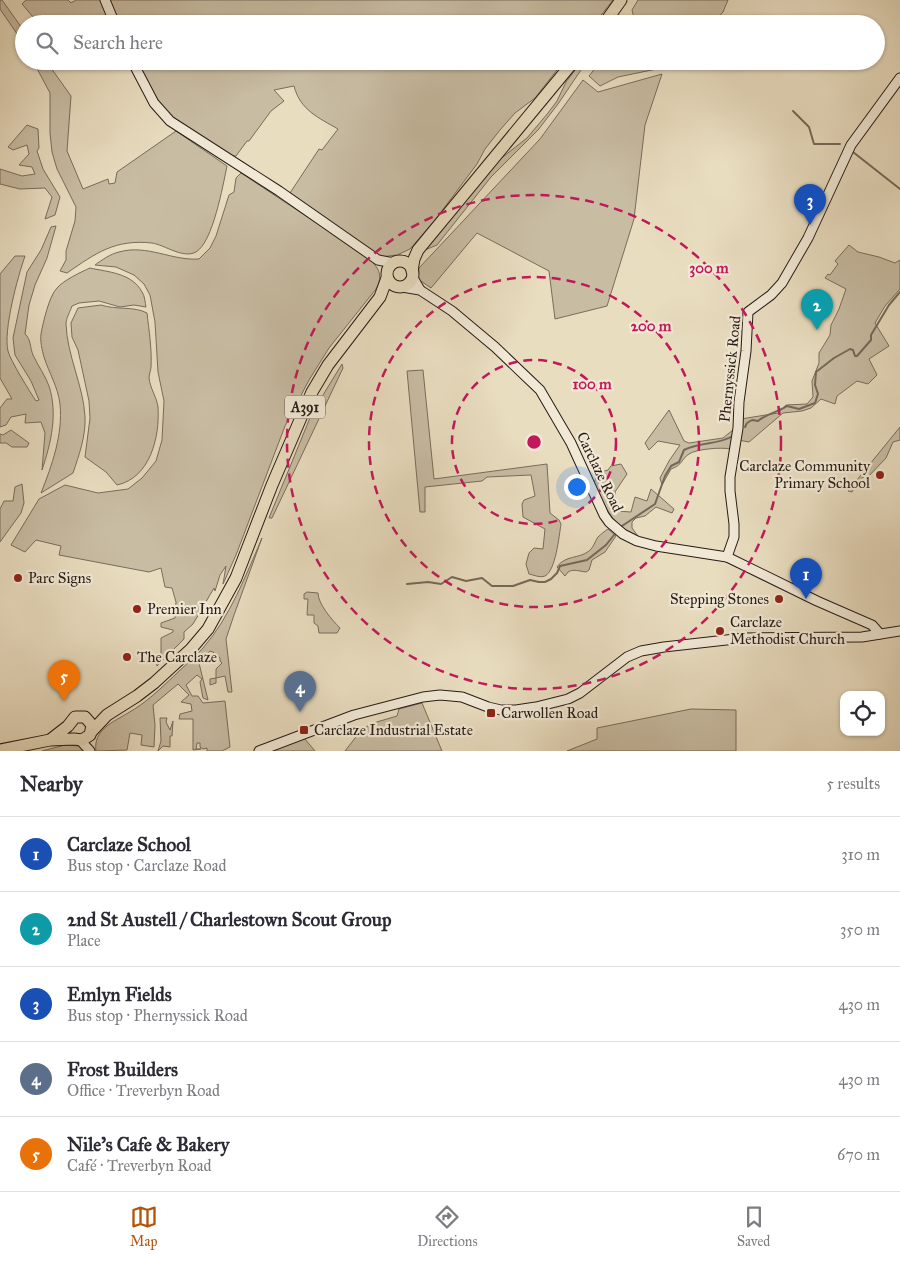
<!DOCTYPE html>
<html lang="en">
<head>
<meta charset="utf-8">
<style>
  body { margin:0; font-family:"IM FELL Great Primer",serif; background:#f7f7f7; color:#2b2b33 }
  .controls { position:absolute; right:15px; bottom:15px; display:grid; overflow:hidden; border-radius:10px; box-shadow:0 1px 4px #0004 }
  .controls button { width:45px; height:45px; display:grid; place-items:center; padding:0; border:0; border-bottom:1px solid #e1e1e2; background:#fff; color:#2b2b33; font:25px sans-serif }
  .you { position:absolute; left:576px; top:486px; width:18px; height:18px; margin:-12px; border:4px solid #fff; border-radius:50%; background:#1a73e8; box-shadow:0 0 0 8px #1a73e833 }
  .badge { display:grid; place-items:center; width:32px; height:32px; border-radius:50%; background:#b45309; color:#fff; font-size:16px; font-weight:700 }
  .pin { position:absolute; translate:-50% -41px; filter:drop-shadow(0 1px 2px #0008) }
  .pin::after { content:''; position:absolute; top:26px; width:18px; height:15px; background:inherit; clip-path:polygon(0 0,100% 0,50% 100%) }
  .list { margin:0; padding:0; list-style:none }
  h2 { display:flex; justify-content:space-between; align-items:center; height:65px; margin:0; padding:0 20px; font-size:21px }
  h2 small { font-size:16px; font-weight:400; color:#7c7c81 }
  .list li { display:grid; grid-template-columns:32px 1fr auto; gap:15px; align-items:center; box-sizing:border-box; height:75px; padding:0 20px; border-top:1px solid #e1e1e2 }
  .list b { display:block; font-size:19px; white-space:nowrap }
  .list p { margin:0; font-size:16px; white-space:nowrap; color:#7c7c81 }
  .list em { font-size:16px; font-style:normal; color:#7c7c81 }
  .icon { flex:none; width:28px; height:28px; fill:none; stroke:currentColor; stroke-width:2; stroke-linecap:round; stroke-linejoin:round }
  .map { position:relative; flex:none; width:900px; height:751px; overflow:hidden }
  .search { position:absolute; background:#fff; box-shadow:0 1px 4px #0004; left:15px; right:15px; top:15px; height:55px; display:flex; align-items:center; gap:12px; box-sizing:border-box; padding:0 18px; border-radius:28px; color:#7c7c81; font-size:19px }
  .sheet { height:440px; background:#fff }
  nav { display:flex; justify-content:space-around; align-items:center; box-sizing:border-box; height:70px; border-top:1px solid #e1e1e2; background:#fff; font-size:14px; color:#7c7c81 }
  nav a { display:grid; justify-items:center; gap:2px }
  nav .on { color:#b45309 }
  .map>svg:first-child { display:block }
  .green { fill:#c8bca3; stroke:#786c5c }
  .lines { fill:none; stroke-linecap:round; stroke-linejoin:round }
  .stream { stroke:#746859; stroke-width:2 }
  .secondary-casing { stroke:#271b16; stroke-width:11 }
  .highway-casing { stroke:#271b16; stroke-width:13 }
  .secondary { stroke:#f1e9d6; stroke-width:9 }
  .highway { stroke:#e9ddc0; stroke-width:11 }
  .ring { fill:none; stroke:#c2185b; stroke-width:2.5; stroke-dasharray:9 6 }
  .poi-dot { fill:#8f2418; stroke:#f1e9d6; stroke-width:2 }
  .labels { text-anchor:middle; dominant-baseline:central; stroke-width:4.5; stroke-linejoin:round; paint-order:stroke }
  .shield { fill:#f1e9d6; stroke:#645950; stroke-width:1 }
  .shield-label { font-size:14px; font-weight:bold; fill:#271b16 }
  .street-label { font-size:15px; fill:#271b16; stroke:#f1e9d6 }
  .poi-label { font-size:15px; fill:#271b16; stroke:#f1e9d6; text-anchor:start }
  .centre { fill:#c2185b; stroke:#f1e9d6; stroke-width:2.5 }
  .ring-label { font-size:15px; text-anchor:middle; font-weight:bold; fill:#c2185b; stroke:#f1e9d6; stroke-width:4.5; stroke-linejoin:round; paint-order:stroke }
</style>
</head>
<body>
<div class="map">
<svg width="900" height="751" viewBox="0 0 900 751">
  <rect width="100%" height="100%" fill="#e9ddc0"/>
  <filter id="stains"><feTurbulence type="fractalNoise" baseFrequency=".004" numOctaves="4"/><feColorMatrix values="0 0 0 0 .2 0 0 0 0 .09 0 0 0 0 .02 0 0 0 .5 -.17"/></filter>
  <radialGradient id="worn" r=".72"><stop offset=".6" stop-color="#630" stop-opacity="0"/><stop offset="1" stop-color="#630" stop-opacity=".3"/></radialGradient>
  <g class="green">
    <path d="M0,0H2L24,31V44L0,9Z"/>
    <path d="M26,0H68L71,3L76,0H100L107,16L87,24H39L22,4Z"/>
    <path d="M108,0H613L594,24H119Z"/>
    <path d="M638,0H728L723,12L712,24H630L634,18L632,10Z"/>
    <path d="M33,61H46L71,96L67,151L83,189L108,179L109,184L115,183L117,172L176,131L227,166C223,185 213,242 196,252C183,259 165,245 152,243C115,239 96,253 67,273L60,271L66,260V251L75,221L76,207L57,169L52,152L50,133V93Z"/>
    <path d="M136,61H564L535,98L515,113L500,130L485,149L477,164L435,220L410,249L397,255L380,257L290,193L319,149L322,150L338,129C319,118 300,110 294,86L274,90L284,101L271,111L249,141H247L236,156H230L171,117L162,108Z"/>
    <path d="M582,61H587L558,104L538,130L491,177L437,245L425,250L499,160L527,138L548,113L557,101L566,82Z"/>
    <path d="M601,61H676L671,66L618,77L600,86L589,76Z"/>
    <path d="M662,74L645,125L634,219L607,306L555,319L549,271L477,233L431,288L418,279L419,268L540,139L583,80L598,92Z"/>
    <path d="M27,125L38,129L39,148L37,151L43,169L60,197L55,215L45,219L52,197L45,188L20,189L0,184V169L22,176L35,174L32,167L19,165L29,154L27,145L13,150L8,147Z"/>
    <path d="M241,173L368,257C378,268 384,274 376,289L329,348L309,380L285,426L236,555L223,584L226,566L220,575L215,591L214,588L193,624L184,632V639L157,666L156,661L161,653V638L173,632V630L161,627V623L175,618L176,602L172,588L165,587L161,568L149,572L59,555L61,546L36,540L25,552L11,545L39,499L65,485L98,493L128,489L142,478L156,461L162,440L164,401L158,372L155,322L150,295L144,284L134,275L116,267L95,265C102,260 110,254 119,252C147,244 172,261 199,259L210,248L216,236L229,195L234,192L236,178Z"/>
    <path d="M56,226L47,258L35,285L29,305L25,334C31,339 30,348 33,355C38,366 45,375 49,386C58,414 51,443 42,470L45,433L41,422L25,423L26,414L11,417L6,425L0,427V408L7,399H12L0,378V274L15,256H25C18,276 3,330 8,351C10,360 30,392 36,401L39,400L31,381L15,355L13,338L27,272L41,250L51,227Z"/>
    <path d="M849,245L858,252L879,257L895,263L900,260V289L885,306L875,323L889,346L869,359L877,375L868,384L857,381L837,396L835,404L821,399L811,408L802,411L783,413L749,442L738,440L741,419L778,413L786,405L807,404L813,397L812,381L819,363V353L830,335L831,325L839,309L846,289L825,278L828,274L830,275L838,264L835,261Z"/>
    <path d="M90,268C108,272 132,273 142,292C145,296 145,303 146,307L134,305L120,307L99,301L79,303L72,306C70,312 66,318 66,324C67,355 83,385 85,416C86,436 79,455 73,473L41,493C52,465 63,435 60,404C58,387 49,373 44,357C42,350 40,341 41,334C43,323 49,296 57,288C64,280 81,272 90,268Z"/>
    <path d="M101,305C116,310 134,306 147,313C149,331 152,349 151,367C151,370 149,374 149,378C150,388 157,398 158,407C160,437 150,478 117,485L106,472L85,457L90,418L89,401L78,350L72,337L71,323L78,308Z"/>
    <path d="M342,364L343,368L272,518H269L312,413Z"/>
    <path d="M423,370L434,479L547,464L550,513L559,520L561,524C559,536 556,570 545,576C540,578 534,575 529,574L526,564L529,553L534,548L543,549L545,529L523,517L522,504L524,500L535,496L531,475L487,477L482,481L425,487V512H420L407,371Z"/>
    <path d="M669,410L684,441L689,443L723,438L733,430L730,449C722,447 696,449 689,454C681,459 683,465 671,469L662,485L660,478L669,461L680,445L658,441L649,450L645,443Z"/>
    <path d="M900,427V440L893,442L886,458L866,479L863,477L859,482L857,489L854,488L852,492L848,491Z"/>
    <path d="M11,430L29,443L27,447H12L6,443H0V434L3,435Z"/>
    <path d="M621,464L627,474L615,492L617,511L631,512L635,497L647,501L651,489L674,509L672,513L656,507L645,516L636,518L632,522V528L640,539C612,526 607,510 594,483L598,473L608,470L611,466Z"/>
    <path d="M22,484L24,503L21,513L0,542V509L4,501H13L15,487Z"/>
    <path d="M608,529L616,536L605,552L592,560L589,570L586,572C577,571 570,567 565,576L557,567C565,555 579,559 589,551C594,547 595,541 598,537C601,534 605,531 608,529Z"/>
    <path d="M262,538L234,615L226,639L232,692H228L225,676L216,678V683L210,685V679L216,678V669L222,663L220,661V658L213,652L210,651L199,663L208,700L203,698L200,682L202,679L197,675L186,685L192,696H198L203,703L225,701L230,747L222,751H207V748L203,749L200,747V743H197L196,749H201L193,750V719H179L180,714L192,711L191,704L181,702L189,695L178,684L153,705L155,725L154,747L141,745L142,735L130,733L127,750L96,751C93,730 113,722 128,713C146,703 160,689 175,675C184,666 194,658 203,648C230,617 246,575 262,538Z"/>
    <path d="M307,592L318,593C318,604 332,620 340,628L337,633H319L318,626L314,623V615H307L308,599H304V594Z"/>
    <path d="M422,703L442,751H345L359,733L370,724L397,716L399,709Z"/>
    <path d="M691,709L736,710V751H567L597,739V728Z"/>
    <path d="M160,718H167L166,722L170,730L173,721L172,736H170V747L163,746L158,751L161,741Z"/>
    <path d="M304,738L315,751H270Z"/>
    <path d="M65,745L79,746L84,751H42Z"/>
  </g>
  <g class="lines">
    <g class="stream">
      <path d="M793,111L809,127L814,144H840"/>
      <path d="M853,152L900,189"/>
      <path d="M745,427L747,423L752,420L758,421C766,414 778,412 787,406L799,409L815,403L818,394L815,385L816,372L834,358L850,349L853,350L855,356H857L871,340V335L889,305L900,292"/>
      <path d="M622,526L655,504L665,476L671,466L679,462L684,450C699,442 718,445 733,436"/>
      <path d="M407,584L428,582L441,584L452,577L466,581L482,578L492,586H513L530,580L539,582H545L551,579L557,573L560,566L587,560L606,545L614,535"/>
    </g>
    <g class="secondary-casing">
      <g id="secondary">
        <path d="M105,0L115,24"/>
        <path d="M132,61L154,103L170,121L279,191L378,260L394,263"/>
        <path d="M412,276L420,290"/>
        <path d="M402,287L420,290L452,311L495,347L540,390L571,443L604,515L609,522L623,534L637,541L656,546L727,557L817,601L872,625L880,634"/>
        <path d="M727,557L734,537V524L730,491V477L738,428L739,402L746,351L748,312L771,295L782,283L808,238L851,145L900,78"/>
        <path d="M80,740L90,751"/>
        <path d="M259,751L354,715L423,697L440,695L462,697L488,707L501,710H516L536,707L568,699L580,693L627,657L641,651L664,647L744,638L862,637L900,631"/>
      </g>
    </g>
    <g class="highway-casing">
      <g id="highway">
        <path d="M604,24L621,0"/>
        <circle cx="400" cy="274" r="13"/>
        <path d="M412,271L414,259L418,250L574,61"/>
        <path d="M92,731L107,715L137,696L154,683L191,649L208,629L236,578L272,485L312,392L328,365L380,297L387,278"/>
        <path d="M0,750L50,740L74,739L82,740L90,735L92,725L85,717H75L68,726L50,740"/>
      </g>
    </g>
    <use href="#secondary" class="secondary"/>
    <use href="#highway" class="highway"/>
  </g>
  <g class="ring">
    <circle cx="534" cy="442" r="82"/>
    <circle cx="534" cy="442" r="165"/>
    <circle cx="534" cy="442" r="247"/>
  </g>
  <g class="poi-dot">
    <circle cx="880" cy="475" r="5"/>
    <circle cx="18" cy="578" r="5"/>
    <circle cx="779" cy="599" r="5"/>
    <circle cx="137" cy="609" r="5"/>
    <circle cx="720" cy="631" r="5"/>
    <circle cx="127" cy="657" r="5"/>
    <rect x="486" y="708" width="10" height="10" rx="2.5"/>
    <rect x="299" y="725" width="10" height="10" rx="2.5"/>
  </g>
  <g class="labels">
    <rect class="shield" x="285" y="395.5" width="40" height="23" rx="4"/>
    <g class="shield-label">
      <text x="305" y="407">A391</text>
    </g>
    <g class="street-label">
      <text transform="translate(730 369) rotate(-84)">Phernyssick Road</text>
      <text transform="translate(600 472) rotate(64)">Carclaze Road</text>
    </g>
    <g class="poi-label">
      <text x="870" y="466" text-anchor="end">Carclaze Community<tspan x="870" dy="17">Primary School</tspan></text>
      <text x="28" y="578">Parc Signs</text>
      <text x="769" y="599" text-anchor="end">Stepping Stones</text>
      <text x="147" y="609">Premier Inn</text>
      <text x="730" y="622">Carclaze<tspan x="730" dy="17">Methodist Church</tspan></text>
      <text x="137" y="657">The Carclaze</text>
      <text x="501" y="713">Carwollen Road</text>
      <text x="314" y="730">Carclaze Industrial Estate</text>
    </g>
  </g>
  <circle cx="534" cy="442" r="8" class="centre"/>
  <g class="ring-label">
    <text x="709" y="273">300 m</text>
    <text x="651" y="331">200 m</text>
    <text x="592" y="389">100 m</text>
  </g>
  <rect width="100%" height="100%" filter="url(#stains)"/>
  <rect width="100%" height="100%" fill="url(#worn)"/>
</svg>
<div class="controls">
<button><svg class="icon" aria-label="locate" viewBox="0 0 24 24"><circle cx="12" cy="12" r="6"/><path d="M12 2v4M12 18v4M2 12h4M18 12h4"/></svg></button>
</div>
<div class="you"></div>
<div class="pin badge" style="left:806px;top:599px;background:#1a4fb4">1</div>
<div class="pin badge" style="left:817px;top:330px;background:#0f9aa8">2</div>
<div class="pin badge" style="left:810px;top:225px;background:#1a4fb4">3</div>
<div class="pin badge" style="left:300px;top:712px;background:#5c6f8a">4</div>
<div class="pin badge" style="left:64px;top:701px;background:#e8710a">5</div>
<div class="search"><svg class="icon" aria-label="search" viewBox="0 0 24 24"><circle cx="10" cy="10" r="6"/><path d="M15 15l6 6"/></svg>Search here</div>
</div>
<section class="sheet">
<h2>Nearby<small>5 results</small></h2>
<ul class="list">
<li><span class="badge" style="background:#1a4fb4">1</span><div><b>Carclaze School</b><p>Bus stop · Carclaze Road</p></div><em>310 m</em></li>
<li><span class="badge" style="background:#0f9aa8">2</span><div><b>2nd St Austell / Charlestown Scout Group</b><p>Place</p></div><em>350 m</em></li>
<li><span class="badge" style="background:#1a4fb4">3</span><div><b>Emlyn Fields</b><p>Bus stop · Phernyssick Road</p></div><em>430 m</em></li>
<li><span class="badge" style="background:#5c6f8a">4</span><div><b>Frost Builders</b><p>Office · Treverbyn Road</p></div><em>430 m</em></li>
<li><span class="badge" style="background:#e8710a">5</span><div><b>Nile's Cafe &amp; Bakery</b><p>Café · Treverbyn Road</p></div><em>670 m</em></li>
</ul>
</section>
<nav>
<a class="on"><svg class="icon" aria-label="map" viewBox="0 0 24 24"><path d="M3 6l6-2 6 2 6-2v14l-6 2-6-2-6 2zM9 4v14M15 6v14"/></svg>Map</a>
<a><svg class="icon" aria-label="directions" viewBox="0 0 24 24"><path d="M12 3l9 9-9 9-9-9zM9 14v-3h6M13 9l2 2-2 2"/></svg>Directions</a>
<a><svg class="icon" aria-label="saved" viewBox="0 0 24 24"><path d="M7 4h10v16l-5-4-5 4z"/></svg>Saved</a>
</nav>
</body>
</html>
